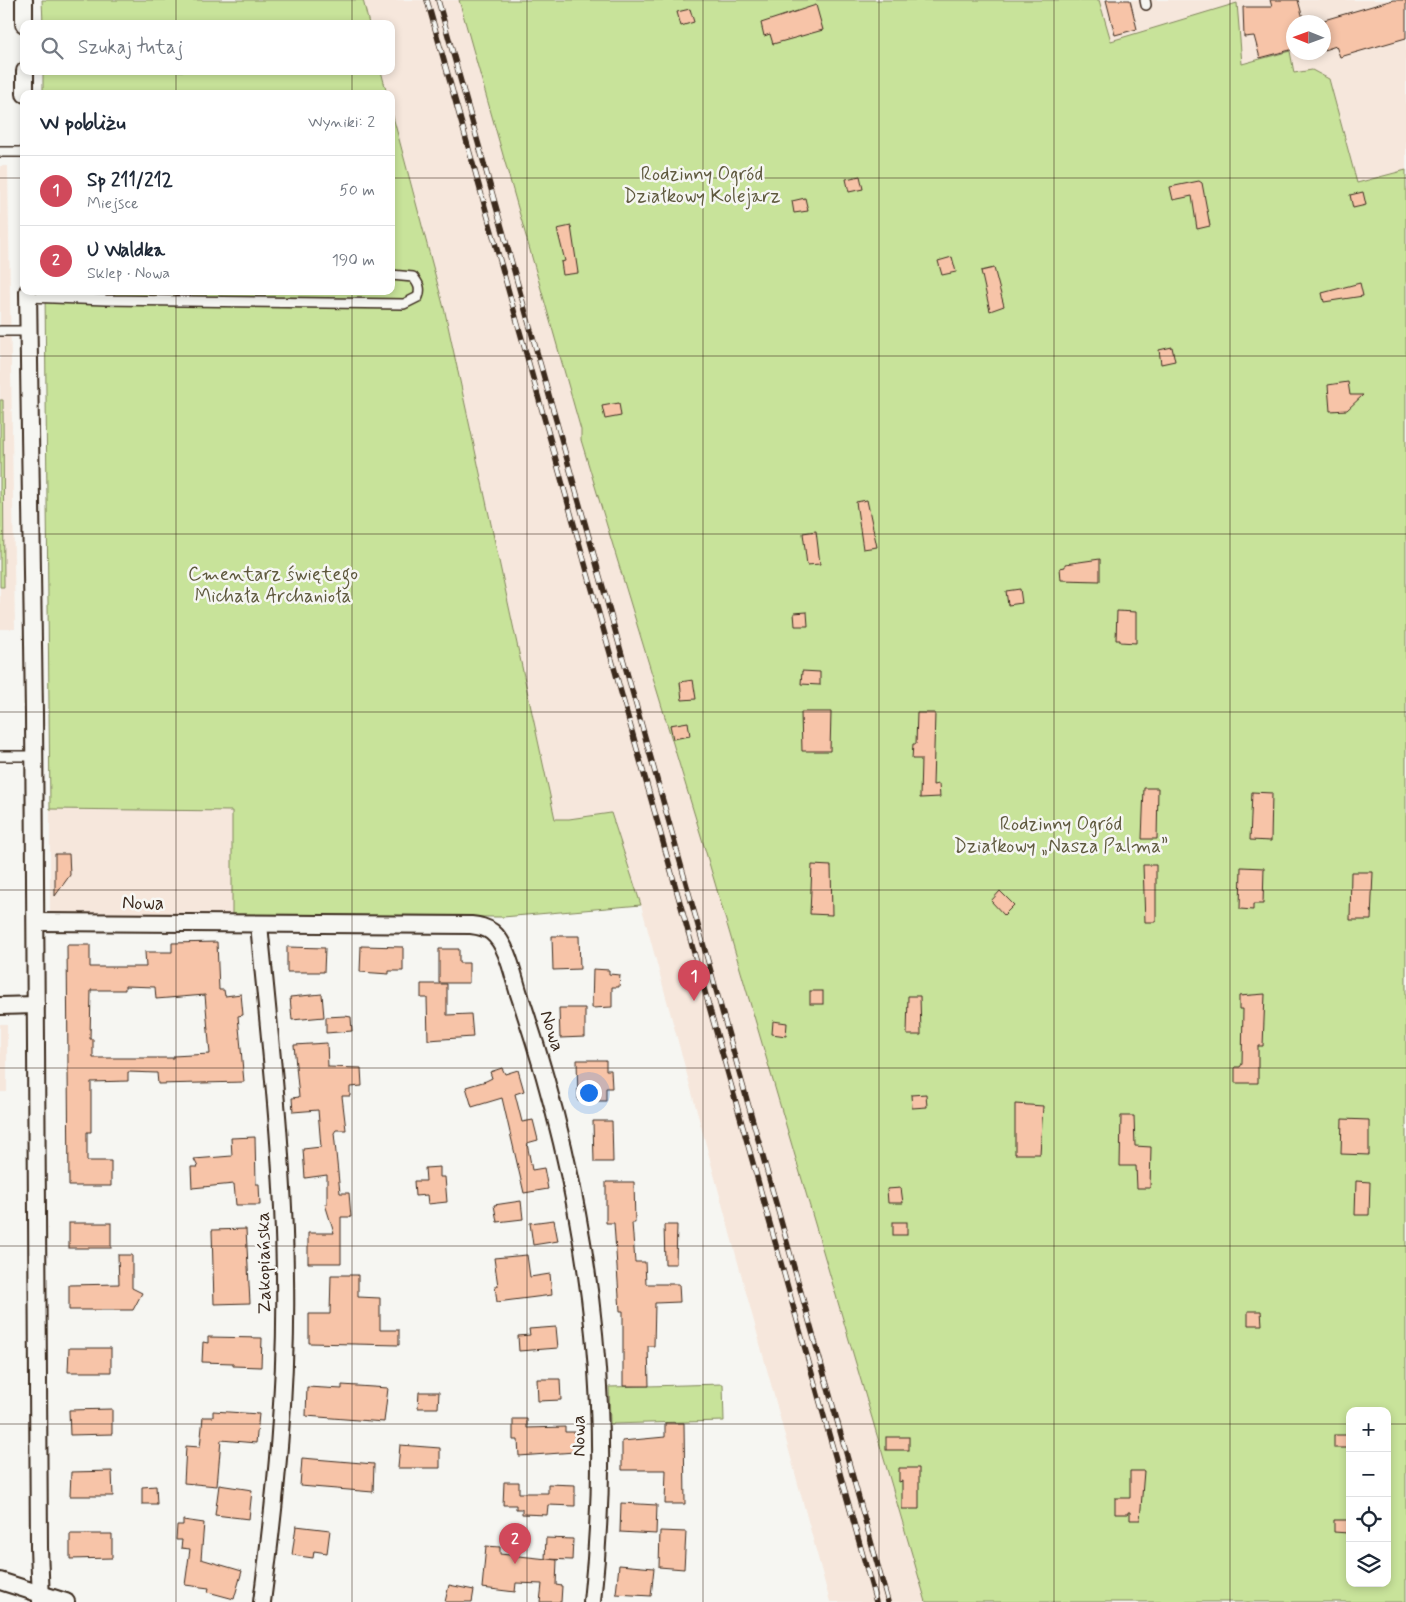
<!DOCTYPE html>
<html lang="pl">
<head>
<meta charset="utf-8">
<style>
  body { margin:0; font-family:Mynerve,sans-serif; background:#f6f6f7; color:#1f2937 }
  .controls { position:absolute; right:15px; bottom:15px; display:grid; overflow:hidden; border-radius:10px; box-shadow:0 2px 8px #0003 }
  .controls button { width:45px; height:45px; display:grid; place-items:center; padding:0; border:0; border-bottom:1px solid #e0e1e3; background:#fff; color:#1f2937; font:25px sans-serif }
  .compass { position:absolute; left:1286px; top:15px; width:45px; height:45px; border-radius:50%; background:#fff; box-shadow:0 2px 8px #0003; rotate:271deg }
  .you { position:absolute; left:588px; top:1092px; width:18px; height:18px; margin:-12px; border:4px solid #fff; border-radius:50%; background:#1a73e8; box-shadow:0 0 0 8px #1a73e833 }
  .badge { display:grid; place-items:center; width:32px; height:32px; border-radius:50%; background:#d1495b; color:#fff; font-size:16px; font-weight:700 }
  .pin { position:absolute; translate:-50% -41px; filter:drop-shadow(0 1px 2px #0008) }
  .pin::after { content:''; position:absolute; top:26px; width:18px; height:15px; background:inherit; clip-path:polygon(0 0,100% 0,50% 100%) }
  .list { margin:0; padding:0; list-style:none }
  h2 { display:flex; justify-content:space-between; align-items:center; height:65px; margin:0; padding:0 20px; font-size:21px }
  h2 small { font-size:16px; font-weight:400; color:#747a83 }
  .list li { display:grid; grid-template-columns:32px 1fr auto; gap:15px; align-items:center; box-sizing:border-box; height:70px; padding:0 20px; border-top:1px solid #e0e1e3 }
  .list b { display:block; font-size:19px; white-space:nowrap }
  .list p { margin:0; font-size:16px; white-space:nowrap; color:#747a83 }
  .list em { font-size:16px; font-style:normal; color:#747a83 }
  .icon { flex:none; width:28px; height:28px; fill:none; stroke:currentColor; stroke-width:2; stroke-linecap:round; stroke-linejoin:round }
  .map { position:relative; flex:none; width:1406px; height:1602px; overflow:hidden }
  .search { position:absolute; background:#fff; box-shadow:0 2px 8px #0003; left:20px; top:20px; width:375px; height:55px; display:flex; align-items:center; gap:12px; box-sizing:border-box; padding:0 18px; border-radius:10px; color:#747a83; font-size:19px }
  .panel { position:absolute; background:#fff; box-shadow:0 2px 8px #0003; left:20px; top:90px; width:375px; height:205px; border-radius:10px }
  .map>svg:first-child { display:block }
  .built { fill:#f6e7dc; fill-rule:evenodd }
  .green { fill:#c8e39a; stroke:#82865c; fill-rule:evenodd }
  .building { fill:#f7c4a8; stroke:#3b2a1e; fill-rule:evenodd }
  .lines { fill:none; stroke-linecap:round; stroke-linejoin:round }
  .service-casing { stroke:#3b2a1e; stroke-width:12 }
  .minor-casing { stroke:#3b2a1e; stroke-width:20 }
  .service { stroke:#f6f6f2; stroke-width:9 }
  .minor { stroke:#f6f6f2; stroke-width:16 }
  .rail-casing { stroke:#3b2a1e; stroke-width:5.5 }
  .rail { stroke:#f6f6f2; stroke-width:4; stroke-dasharray:11; stroke-linecap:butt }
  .grid { fill:none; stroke:#3b2a1e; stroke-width:1; stroke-opacity:0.55 }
  .labels { text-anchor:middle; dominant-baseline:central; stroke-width:5; stroke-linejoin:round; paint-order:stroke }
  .park-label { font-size:19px; fill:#5e583d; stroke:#f6f6f2 }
  .street-label { font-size:19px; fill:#3b2a1e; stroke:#f6f6f2 }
</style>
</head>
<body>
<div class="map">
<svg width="1406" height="1602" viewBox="0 0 1406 1602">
  <rect width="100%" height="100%" fill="#f6f6f2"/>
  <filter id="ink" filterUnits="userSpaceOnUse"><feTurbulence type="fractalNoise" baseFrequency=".02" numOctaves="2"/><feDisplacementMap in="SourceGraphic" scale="10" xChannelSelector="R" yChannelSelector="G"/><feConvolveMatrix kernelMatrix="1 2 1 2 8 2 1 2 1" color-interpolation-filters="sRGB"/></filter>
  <g filter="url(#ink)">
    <g class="built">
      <path d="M363,0H459L581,430V440L702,839L926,1602H830L641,905L611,813L569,819H555L445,312L391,109V94H387L381,71H391V24H369Z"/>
      <path d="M1099,0H1406V170L1357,183L1329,79L1312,70L1294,73L1290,51L1241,64L1111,41ZM1294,22H1324V52H1294Z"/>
      <path d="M0,166H8L15,629H0Z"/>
      <path d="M50,809L233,811L232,916L50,915Z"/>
      <rect x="0" y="1024" width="7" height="68"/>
    </g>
    <g class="green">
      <path d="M42,0H363L369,24H43Z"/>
      <path d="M459,0H1099L1111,41L1237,3L1242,64L1290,51L1294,73L1312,70L1329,79L1357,183L1406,170V1602H926L702,839L581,440V430ZM1350,1411H1387V1583H1350Z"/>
      <path d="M43,71H381L387,94H43Z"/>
      <path d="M391,109L445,312L555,819H569L611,813L641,905L503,917L232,916V811L50,809L45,291H391Z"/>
      <path d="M0,400H3L4,587H0Z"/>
      <path d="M723,1384L724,1421L610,1424L609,1387Z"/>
    </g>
    <g class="building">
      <path d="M1106,0H1130L1137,29L1115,35Z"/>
      <path d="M1270,0H1298L1304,22H1294V49L1260,58L1254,36L1244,37L1243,7H1272Z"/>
      <path d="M1393,0H1406V38L1340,57L1336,46L1324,50V20Z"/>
      <path d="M816,5L823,30L773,44L770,34L764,36L761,23Z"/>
      <path d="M690,9L694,22L681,26L677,12Z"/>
      <path d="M860,176L863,189L849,192L846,179Z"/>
      <path d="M1199,181L1202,183L1210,226L1197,229L1192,196L1173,200L1170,187Z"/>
      <path d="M1363,192L1366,205L1353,208L1350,195Z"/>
      <path d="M805,198L808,211L794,213L792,201Z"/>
      <path d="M571,226L578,273L563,275L561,262L565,261L557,229Z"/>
      <path d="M952,257L956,272L942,275L938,261Z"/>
      <path d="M994,268L1004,306L990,311L981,271Z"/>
      <path d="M1360,283L1363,296L1324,302L1322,293Z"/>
      <path d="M1172,347L1175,361L1161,364L1159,350Z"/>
      <path d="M1348,382L1350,395H1363L1347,410L1330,411L1328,385Z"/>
      <path d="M619,403L621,416L605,419L602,406Z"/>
      <path d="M867,500L877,547L863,549L856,502Z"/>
      <path d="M816,531L820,564L807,565L803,533Z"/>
      <path d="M1100,559V581L1061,580L1060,568L1065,567V564Z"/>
      <path d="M1020,589L1022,603L1008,605L1006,591Z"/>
      <path d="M1117,611L1136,612V643L1120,642V640H1116Z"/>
      <path d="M807,612L808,626H795L794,613Z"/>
      <path d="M802,671L820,672V685L801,684Z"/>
      <path d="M693,680L696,699L682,700L680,682Z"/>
      <path d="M801,712H831L830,751H802Z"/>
      <path d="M917,713H935L933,785L939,784L940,797L920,798L921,759H912L913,744H916Z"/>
      <path d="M688,722L690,736L673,739L670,725Z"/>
      <path d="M1144,788H1158L1157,839H1142Z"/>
      <path d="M1252,792L1272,793L1271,841L1250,840Z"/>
      <path d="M55,854H69L70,875L55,896Z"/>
      <path d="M812,865L831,866L832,915L810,914Z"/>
      <path d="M1143,865H1156V922H1145Z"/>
      <path d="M1241,867L1264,868L1263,904H1253V910L1240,909Z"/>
      <path d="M1351,872H1373L1371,920H1350Z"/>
      <path d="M1000,891L1014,905L1004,915L991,901Z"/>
      <path d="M552,936H579L580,969L553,970Z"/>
      <path d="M217,942L219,990H224L225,996L241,994L243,1015L238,1016L244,1082L158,1084L157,1073L128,1072V1081L91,1082V1132H87V1161H111V1186H69L67,945H90V967H146L145,952H172V943ZM125,986L155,987L156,999L205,995L210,1054L173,1056V1058H93V1039H90L91,990H125Z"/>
      <path d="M361,946L403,947V971H389V974L360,972Z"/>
      <path d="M287,947L325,948L324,972H287Z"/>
      <path d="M439,949H459V963H469V983H439Z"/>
      <path d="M593,969L609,970V974L620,975L619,987H612V1007L592,1008Z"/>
      <path d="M421,984H447V1015L471,1014L473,1037L428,1040L427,998H421Z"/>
      <rect x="810" y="991" width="13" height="13"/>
      <path d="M322,994L324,1017L292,1020L290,997Z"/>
      <path d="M1265,994L1263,1046H1258V1083H1235V1067H1240L1242,1064L1243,1009H1239V996Z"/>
      <path d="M908,996H920L921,1035H907Z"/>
      <path d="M559,1008H585V1037L560,1038Z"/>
      <path d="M345,1016L351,1017L352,1031L326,1033V1017Z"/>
      <path d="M773,1021L787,1023L786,1036L772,1034Z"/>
      <path d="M327,1043L328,1067L361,1068L362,1086L350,1087V1096H342L346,1130H336L334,1133L340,1193H349L351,1217H341V1263H308V1233H334L325,1204H327V1175L305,1178L303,1149L321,1147L318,1110L293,1112L292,1098L299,1097L294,1045Z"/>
      <path d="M577,1060H606V1070H611L612,1088H606V1101H578Z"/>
      <path d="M502,1068L505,1074L518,1070L524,1091L515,1094L522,1122L533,1120L538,1140L527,1143L532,1170L544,1168L548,1189L524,1193L502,1098L472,1107L466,1087L486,1081L492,1078L490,1072Z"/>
      <path d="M926,1094L927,1107L912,1108L911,1095Z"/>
      <path d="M1015,1104L1043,1106L1040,1154H1015Z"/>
      <path d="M1121,1116H1134L1135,1146L1151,1147L1150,1188H1137L1136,1166H1120Z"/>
      <path d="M1342,1119L1369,1120V1155L1341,1154Z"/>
      <path d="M593,1121H612L613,1162H594Z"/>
      <path d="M255,1137L256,1184H259L260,1205H236L234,1184L192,1188L191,1167H198L194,1159L232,1156L231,1138Z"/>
      <path d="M440,1167V1177H445L447,1202L428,1204L427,1195L415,1196L414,1181H426L425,1168Z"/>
      <path d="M1356,1181L1370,1182L1369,1215H1355Z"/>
      <path d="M606,1182H634L635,1223H632L635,1262H645L646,1284H679L680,1302L655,1303L654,1346H648L649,1386H623V1311H620L614,1223H606Z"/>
      <path d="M901,1188L903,1203H888L887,1189Z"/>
      <path d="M521,1201L523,1219L497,1222L494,1205Z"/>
      <path d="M554,1220L558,1241L533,1245L530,1223Z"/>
      <rect x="893" y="1222" width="14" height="13"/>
      <rect x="69" y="1223" width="42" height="25"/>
      <path d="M664,1225H677L676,1264H665Z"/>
      <path d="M246,1229L250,1303L214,1304L212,1230Z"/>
      <path d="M118,1255H132V1288L142,1293L133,1310H69V1285L119,1284Z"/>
      <path d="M527,1255L530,1277L550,1274L552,1295L497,1302L495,1286H498L494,1258Z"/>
      <path d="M331,1275H358V1297L380,1298V1330H399V1345L309,1343V1314H330Z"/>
      <path d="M1248,1311H1261L1262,1325H1248Z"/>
      <path d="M556,1327L558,1348L519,1351L518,1336L530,1335L529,1329Z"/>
      <path d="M208,1337L262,1338L261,1367L233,1366V1363L202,1362L203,1342L208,1343Z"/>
      <path d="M69,1348H111V1372H68Z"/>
      <path d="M537,1379H560L561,1400L538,1401Z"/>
      <path d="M342,1385L388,1388L384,1422L306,1416L307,1387L342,1389Z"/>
      <path d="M419,1392H439L438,1408H418Z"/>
      <path d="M112,1409V1434L70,1435L69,1410Z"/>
      <path d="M213,1411L259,1414L256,1443L221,1440L217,1486L184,1483L186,1446L200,1447L203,1417H213Z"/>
      <path d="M513,1419H527V1428L565,1427V1432H575V1452L519,1456L518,1440H513Z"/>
      <path d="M665,1423H684L685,1504H665L666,1470H622V1441L665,1437Z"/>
      <rect x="1334" y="1435" width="16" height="13"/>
      <rect x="886" y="1437" width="23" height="13"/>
      <path d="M400,1445L440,1448V1468H398Z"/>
      <path d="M302,1458L374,1464L373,1492L300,1486Z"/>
      <path d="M899,1468H919V1509H902V1481L899,1482Z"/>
      <path d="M112,1471L113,1496H70L71,1472Z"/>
      <path d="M1130,1471H1144L1140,1520H1130V1512H1128V1514H1115V1498H1130Z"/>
      <path d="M504,1482H519V1493H548V1484L575,1485V1506L548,1505L547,1515L522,1514V1509H516V1505H503Z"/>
      <path d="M219,1485L252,1490L249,1519L215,1515Z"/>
      <path d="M156,1486L157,1504H142V1487Z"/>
      <path d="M621,1503L657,1505L656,1534L620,1532Z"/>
      <path d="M183,1520L204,1523L201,1559L242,1571L234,1599L208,1592L209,1588L185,1585L190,1549L181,1548L182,1540H176L177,1525H183Z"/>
      <path d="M1334,1520H1348V1533L1334,1532Z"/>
      <path d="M296,1526L330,1530L327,1553L314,1551L313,1558L292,1555Z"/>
      <path d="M660,1531L686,1532L684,1569L659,1567Z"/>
      <path d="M70,1534H112V1558L70,1559Z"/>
      <path d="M546,1538L573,1539L572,1560L545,1559Z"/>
      <path d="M486,1546L500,1547V1554L557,1560L556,1585L562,1586L561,1602H540L542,1584L516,1583L515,1592L482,1588Z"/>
      <path d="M619,1565L654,1568L651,1596L616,1594Z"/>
      <path d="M449,1585L474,1590L472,1602H445Z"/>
    </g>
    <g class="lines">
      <g class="service-casing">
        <g id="service">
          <path d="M1145,0L1146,5"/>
          <path d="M0,152H24"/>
          <path d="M28,297L106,300L404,304L418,297C421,289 419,284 413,277L391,275"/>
          <path d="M0,331H28"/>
          <path d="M0,756H34"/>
        </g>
      </g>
      <g class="minor-casing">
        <g id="minor">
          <path d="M24,0V24"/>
          <path d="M25,71V94"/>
          <path d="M28,291L34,713L39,1547L41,1602"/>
          <path d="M36,922L471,925C479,926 486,927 492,932C508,945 513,976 519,994C564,1126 593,1266 599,1405C602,1471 599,1537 592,1602"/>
          <path d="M259,924C270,1041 284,1159 285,1278C287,1387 276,1494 262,1602"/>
          <path d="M0,1006L36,1005"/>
          <path d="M0,1581L66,1602"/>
        </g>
      </g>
      <use href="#service" class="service"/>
      <use href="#minor" class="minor"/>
      <g class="rail-casing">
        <g id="rail">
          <path d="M427,0L876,1602"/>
          <path d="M438,0L888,1602"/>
        </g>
      </g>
      <use href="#rail" class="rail"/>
    </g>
  </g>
  <path class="grid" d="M176,0V24M352,0V24M527,0V1602M703,0V1602M879,0V1602M1054,0V1602M1230,0V1602M176,71V94M352,71V94M0,178H24M391,178H1406M176,291V1602M352,291V1602M0,356H1406M0,534H1406M0,712H1406M0,890H1406M0,1068H1406M0,1246H1406M0,1424H1350M1387,1424H1406"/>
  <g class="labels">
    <g class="park-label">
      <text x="702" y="174">Rodzinny Ogród<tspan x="702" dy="22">Działkowy Kolejarz</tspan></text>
      <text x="273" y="574">Cmentarz świętego<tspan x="273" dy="22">Michała Archanioła</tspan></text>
      <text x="1061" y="824">Rodzinny Ogród<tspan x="1061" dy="22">Działkowy „Nasza Palma”</tspan></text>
    </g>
    <g class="street-label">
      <text x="143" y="903">Nowa</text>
      <text transform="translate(552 1031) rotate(72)">Nowa</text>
      <text transform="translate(264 1263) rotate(-91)">Zakopiańska</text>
      <text transform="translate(579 1436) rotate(-91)">Nowa</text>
    </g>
  </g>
</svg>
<div class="controls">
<button>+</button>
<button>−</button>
<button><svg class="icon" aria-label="locate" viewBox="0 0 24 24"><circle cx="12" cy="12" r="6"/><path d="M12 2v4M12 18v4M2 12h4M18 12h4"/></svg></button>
<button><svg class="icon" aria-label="layers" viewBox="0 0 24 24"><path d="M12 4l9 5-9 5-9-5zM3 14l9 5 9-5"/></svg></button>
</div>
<svg class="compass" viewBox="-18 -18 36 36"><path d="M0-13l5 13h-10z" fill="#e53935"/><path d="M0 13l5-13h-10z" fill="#747a83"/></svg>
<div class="you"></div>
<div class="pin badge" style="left:694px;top:1001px">1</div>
<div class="pin badge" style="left:515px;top:1564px">2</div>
<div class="search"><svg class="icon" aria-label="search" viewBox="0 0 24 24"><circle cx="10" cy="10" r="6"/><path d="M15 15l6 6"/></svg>Szukaj tutaj</div>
<section class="panel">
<h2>W pobliżu<small>Wyniki: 2</small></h2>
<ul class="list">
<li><span class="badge">1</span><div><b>Sp 211/212</b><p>Miejsce</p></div><em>50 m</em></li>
<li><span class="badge">2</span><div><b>U Waldka</b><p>Sklep · Nowa</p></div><em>190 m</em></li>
</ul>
</section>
</div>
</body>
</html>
